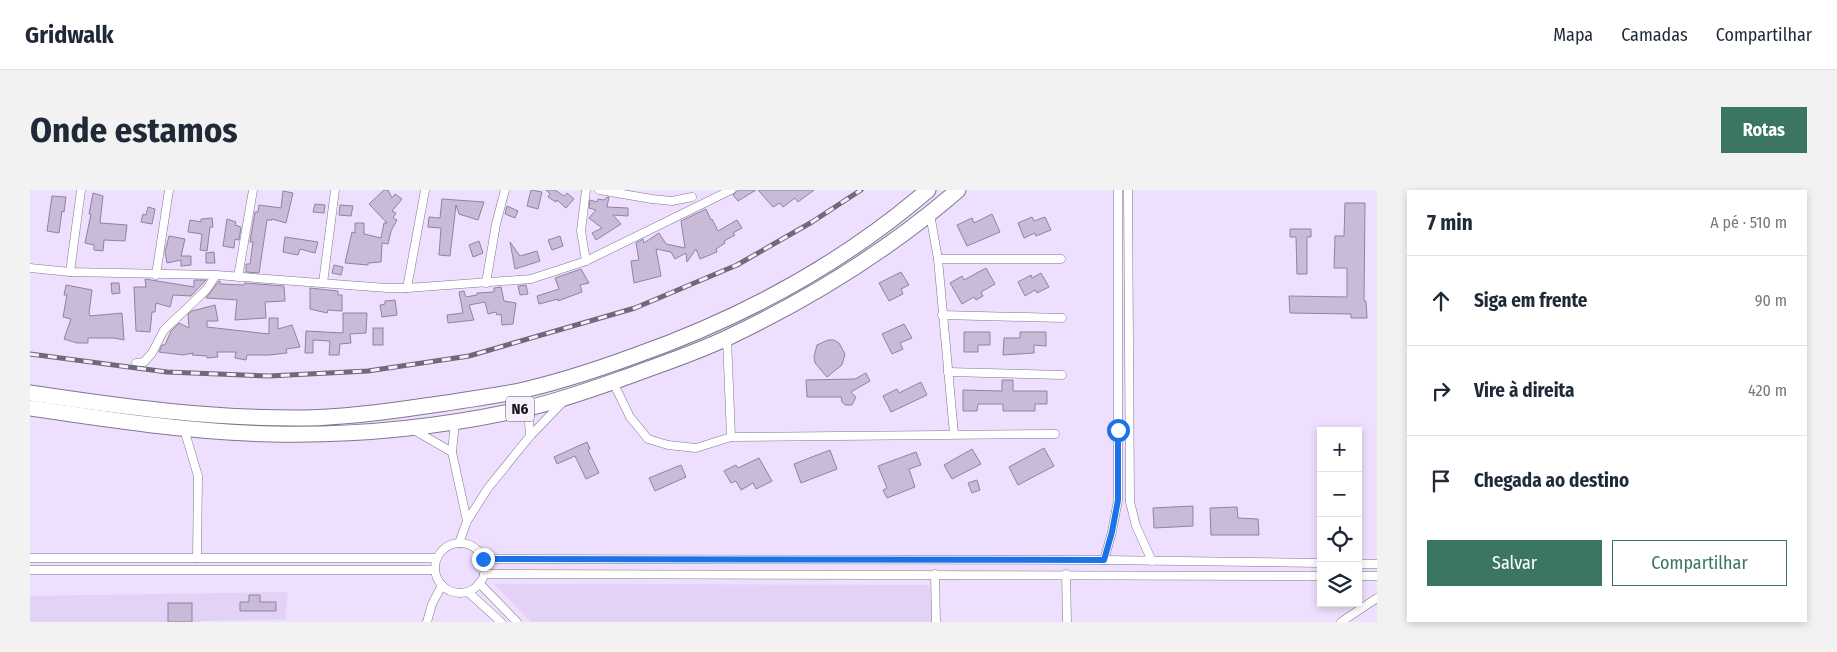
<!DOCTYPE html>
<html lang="pt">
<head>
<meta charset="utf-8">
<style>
  body { margin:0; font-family:"Fira Sans Condensed",sans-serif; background:#f2f2f3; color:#1f2937 }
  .controls { position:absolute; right:15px; bottom:15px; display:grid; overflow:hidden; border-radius:0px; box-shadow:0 2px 8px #0003 }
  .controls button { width:45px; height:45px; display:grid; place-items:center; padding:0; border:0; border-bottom:1px solid #e0e1e3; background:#fff; color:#1f2937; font:25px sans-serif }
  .stop { position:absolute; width:15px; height:15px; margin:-11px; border:4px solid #1a73e8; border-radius:50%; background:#fff }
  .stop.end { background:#1a73e8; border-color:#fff; box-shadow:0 1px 5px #0008 }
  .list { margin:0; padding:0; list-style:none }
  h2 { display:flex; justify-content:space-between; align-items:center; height:65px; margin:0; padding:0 20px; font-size:21px }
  h2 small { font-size:16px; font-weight:400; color:#747a83 }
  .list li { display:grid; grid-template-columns:32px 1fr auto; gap:15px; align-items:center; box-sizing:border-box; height:90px; padding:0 20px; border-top:1px solid #e0e1e3 }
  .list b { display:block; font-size:19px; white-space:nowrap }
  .list em { font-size:16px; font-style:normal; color:#747a83 }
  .actions { display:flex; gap:10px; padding:15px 20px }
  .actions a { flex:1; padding:11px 0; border:1px solid #3b7660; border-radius:0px; text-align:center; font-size:18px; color:#3b7660 }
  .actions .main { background:#3b7660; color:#fff }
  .icon { flex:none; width:28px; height:28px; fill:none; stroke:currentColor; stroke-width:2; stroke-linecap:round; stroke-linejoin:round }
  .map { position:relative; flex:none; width:1347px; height:432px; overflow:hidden; border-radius:0px }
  header { display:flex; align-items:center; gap:30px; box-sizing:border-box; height:70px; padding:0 25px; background:#fff; border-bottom:1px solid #e0e1e3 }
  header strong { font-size:24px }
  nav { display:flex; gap:28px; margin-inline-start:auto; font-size:18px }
  .intro { display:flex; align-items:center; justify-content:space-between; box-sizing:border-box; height:120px; padding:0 30px }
  h1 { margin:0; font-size:35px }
  .button { padding:12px 22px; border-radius:0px; background:#3b7660; color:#fff; font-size:18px; font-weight:700 }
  main { display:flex; gap:30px; padding:0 30px }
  aside { flex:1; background:#fff; border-radius:0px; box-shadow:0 2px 8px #0003 }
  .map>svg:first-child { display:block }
  .built { fill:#e3d1f6 }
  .building { fill:#c9bbd8; stroke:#90839e }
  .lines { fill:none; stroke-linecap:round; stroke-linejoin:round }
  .street-casing { stroke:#837691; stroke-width:9 }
  .highway-casing { stroke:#837691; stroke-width:17 }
  .street { stroke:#fff; stroke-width:8 }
  .highway { stroke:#fff; stroke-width:15 }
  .rail-casing { stroke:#71687a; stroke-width:5 }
  .rail { stroke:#f6f0fc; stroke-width:3; stroke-dasharray:9; stroke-linecap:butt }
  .route { stroke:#1a73e8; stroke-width:6 }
  .labels { text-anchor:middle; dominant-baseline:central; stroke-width:5; stroke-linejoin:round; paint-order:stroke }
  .shield { fill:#f6f0fc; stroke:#57525c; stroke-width:1 }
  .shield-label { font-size:15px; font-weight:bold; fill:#130e18 }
</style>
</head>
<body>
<header>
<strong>Gridwalk</strong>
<nav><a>Mapa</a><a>Camadas</a><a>Compartilhar</a></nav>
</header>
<div class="intro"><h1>Onde estamos</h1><a class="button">Rotas</a></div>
<main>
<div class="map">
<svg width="1347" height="432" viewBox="0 0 1347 432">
  <rect width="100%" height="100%" fill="#eddffd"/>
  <g class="built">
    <path d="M464,394L897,395L902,400V432H501Z"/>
    <path d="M258,402L255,429L171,431V432H0V406Z"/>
  </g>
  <g class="building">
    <path d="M354,0H358L362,8L365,4L372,9L362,21L366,23L363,28L367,30L361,41L358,54L352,53L351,72L338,73V75L315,73L322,42L325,43V33H334V44L351,48L354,33H357L339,14Z"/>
    <path d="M501,0L512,2L508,19L497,16Z"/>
    <path d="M516,0H525L534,6L537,3L544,9L536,18L527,10L526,12L518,7L520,4Z"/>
    <path d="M726,0L708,11L703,5L708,0Z"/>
    <path d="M728,0H784L768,12L765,8L753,17L750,13L743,17Z"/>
    <path d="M253,1L263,3L256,33L242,29V30H237L229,83L216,82V74H220L223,52H220L225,22H228L229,15L251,18Z"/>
    <path d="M63,3L73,6L70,33L97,35L95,51L74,50L73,61L64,60V55L55,53L61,24H59Z"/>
    <path d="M22,6L36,7L34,22L32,21L29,43L17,41Z"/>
    <path d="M577,7H579L577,17L598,18V26L583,25L591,34L566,50L562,43L572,38L559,28L566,20L559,18L560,10L567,12L568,9L574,10Z"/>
    <path d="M412,9L454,12L448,30L429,24L426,15L420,66L409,65L411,38L398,37L399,27L410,28Z"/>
    <path d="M1315,13H1335L1334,111H1336L1337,128H1321V124L1260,123L1259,106L1317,107V78H1304L1305,46H1314Z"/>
    <path d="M285,14L295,15L294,23L283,22Z"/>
    <path d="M310,15L323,16L321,26L309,25Z"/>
    <path d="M477,16L488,21L485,28L475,24Z"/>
    <path d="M118,17L125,19L122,34L111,32L113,24L116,25Z"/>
    <path d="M676,19L681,30L682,29L688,41L707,30L712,38L703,43L705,45L694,51L695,53L686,59L687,62L670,69L666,59L657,72L656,63L645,69L641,62L626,59L631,86L604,93L601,71L609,70L606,53L613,49L614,53L629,43L636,54L655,58L651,31Z"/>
    <path d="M962,24L970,42L937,56L927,35L942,28L944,33Z"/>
    <path d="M1002,27L1004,31L1015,27L1021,40L1006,46L1005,43L994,48L988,33Z"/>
    <path d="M182,28L183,37H180L177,61L170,60L172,44L158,42L160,30L171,32V29Z"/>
    <path d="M197,29L206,32L205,35L211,37L209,50L205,49L204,58L193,56Z"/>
    <path d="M1260,39H1281V47H1277V84H1267L1266,47H1260Z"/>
    <path d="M139,46L155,49L151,66H161V75L151,76V70L137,73L135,62Z"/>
    <path d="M530,46L533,56L522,60L518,50Z"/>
    <path d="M255,47L288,52L285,63L270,59L268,65L253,62Z"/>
    <path d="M449,51L453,63L443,67L439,55Z"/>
    <path d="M480,52L490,66L507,61L510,71L485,79Z"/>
    <path d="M184,62L185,73H176V63Z"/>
    <path d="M304,75L313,77L311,85L302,83Z"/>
    <path d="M956,78L965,94L951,102L953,106L946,110L944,107L932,114L920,93L932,86L934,90Z"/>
    <path d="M551,79L559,93L550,95L552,102L528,111V109L509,114L507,106L529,99L525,88Z"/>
    <path d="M871,82L879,95L871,99L873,104L859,111L849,93Z"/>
    <path d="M1011,83L1019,97L1007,103L1005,100L995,106L988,92L1001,85L1002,88Z"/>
    <path d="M115,89L164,97V90H176L161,106L143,105L140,117L126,113L125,122H122L120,142L106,141L104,97H116Z"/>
    <path d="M189,91H190V94L214,95L215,93L254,96L255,111L235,112L236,128L205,130L207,110L176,108Z"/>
    <path d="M81,93H89L90,103L82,104Z"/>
    <path d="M36,95L62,100L59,123L60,126L92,123L94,150L84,148H58V153H47L34,149L41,129L33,127L37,105H34Z"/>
    <path d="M496,95L498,104L490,105L488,96Z"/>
    <path d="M471,97L474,111L486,113L483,134L472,135L471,124L467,125L466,122L458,124L455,112L439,115L444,130L418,133L417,125L433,123L429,102L434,101L436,107L447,105V103L464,102V98Z"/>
    <path d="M280,98L308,101V105H312V121L298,120L297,123L280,119Z"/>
    <path d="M365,110L367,125L352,127L350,115L355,114V111Z"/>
    <path d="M185,115L188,131H177V137L239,144V128H248V139L262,135L270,157L256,159L257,163L239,165H217L216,170L205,168L206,162H187L188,167L177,168V166L162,165L163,163L153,165L129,162L132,155H135L141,141L149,133L159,138L158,124L162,121Z"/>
    <path d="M313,123H337L336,143L320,144L321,153L310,154L309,165H299L300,151L283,150V163H275L276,141L313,143Z"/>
    <path d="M874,134L882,148L870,153L873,159L862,164L852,144Z"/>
    <rect x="343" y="138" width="10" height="17"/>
    <path d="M934,142H960V155H948V162H934Z"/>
    <path d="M990,142H1016V156L1004,155V163L973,165L974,148H990Z"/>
    <path d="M798,150H804L809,153L815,164L812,175L797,187L785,173L784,167L787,155Z"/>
    <path d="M836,183L840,191L821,202L826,207L822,215H815L812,212L811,207H777L776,190L825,189Z"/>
    <path d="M972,190H983V201H1017V214H1005V221H973V214H948L947,221H933V200L972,201Z"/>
    <path d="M891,192L897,205L861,222L853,206L867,199L869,203Z"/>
    <path d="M557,252L560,259L558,260L569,283L556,289L545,266L527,274L524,267Z"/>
    <path d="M1014,258L1024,276L988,295L979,277Z"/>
    <path d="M942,259L951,274L922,289L914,275Z"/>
    <path d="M800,260L807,279L771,293L764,274Z"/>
    <path d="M886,262L891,275L879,279L885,297L857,308L853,300L857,298L848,276Z"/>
    <path d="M729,268L742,291L726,299L723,293L711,300L706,291L701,293L694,281L706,275L708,278Z"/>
    <path d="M651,275L656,287L625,301L619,288Z"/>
    <path d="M947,290L950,300L942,303L938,293Z"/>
    <path d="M1163,316V336L1124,338L1123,318Z"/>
    <path d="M1207,317L1208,328L1228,329L1229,345H1181L1180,318Z"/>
    <path d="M219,405H230V412H246V421H210V412H219Z"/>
    <rect x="138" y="413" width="24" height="19"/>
  </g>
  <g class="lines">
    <g class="street-casing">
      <g id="street">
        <path d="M556,0L551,41L556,71"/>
        <path d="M569,0L622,9L642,11L662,7"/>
        <path d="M1098,0L1100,312L1106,336L1122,371"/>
        <path d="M900,24L908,69L924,244"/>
        <path d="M908,69H1031"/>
        <path d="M0,78L40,82L186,85L357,98H377L501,89L556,71L701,0"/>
        <path d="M40,82L51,0"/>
        <path d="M126,85L139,0"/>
        <path d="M208,87L223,0"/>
        <path d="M293,93L305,0"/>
        <path d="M456,93L466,34L475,0"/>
        <path d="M377,98L395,0"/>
        <path d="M912,125L1032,128"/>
        <path d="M697,148L701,247"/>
        <path d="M106,173L114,172L122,163L134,140L176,100L186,85"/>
        <path d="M918,182L1032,185"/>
        <path d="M583,192L600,227L618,249L638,255L666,258L701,247L1025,244"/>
        <path d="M498,218L500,246"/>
        <path d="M425,232L422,262L437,331"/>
        <path d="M154,239L168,286L167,368"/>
        <path d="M382,239L422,262"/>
        <path d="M429,353L437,331L458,298L500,246L532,213"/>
        <circle cx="430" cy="378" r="25"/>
        <path d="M0,368H407"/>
        <path d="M453,369L1074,370L1291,373"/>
        <path d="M1074,370L1082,342L1088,310V0"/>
        <path d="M1328,374H1347"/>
        <path d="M0,380H405"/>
        <path d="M454,384L1291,386"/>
        <path d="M905,384L906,432"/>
        <path d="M1036,384L1037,432"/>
        <path d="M1328,386H1347"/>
        <path d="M449,393L487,432"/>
        <path d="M438,402L471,432"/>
        <path d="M397,432L402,414L412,395"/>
        <path d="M1311,432L1347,408"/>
      </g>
    </g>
    <g class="highway-casing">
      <g id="highway">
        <path d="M0,203C92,217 183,229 276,228C316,227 356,222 395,216C425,212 455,207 485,202C526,193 566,180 604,166C712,128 812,74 898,0"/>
        <path d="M0,218C80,230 160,242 242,244C327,246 414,237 498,218C533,210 568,197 602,185C634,173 668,162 699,147C781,108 859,60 928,0"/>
      </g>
    </g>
    <use href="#street" class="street"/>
    <use href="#highway" class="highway"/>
    <g class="rail-casing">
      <path id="rail" d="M0,164L137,182L239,186L338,181L439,166L605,118L707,75L782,32L831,0"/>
    </g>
    <use href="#rail" class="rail"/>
  </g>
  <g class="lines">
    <path class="route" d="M453,369L1074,370L1082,342L1088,310V240"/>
  </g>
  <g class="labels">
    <rect class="shield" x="476" y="206.5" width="28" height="25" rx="4"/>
    <g class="shield-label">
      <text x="490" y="219">N6</text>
    </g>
  </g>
</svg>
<div class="controls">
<button>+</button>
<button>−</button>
<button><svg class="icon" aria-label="locate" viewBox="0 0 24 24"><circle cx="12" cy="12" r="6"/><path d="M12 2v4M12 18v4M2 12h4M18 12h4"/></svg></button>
<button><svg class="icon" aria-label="layers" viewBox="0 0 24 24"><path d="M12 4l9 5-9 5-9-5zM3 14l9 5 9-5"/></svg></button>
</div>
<div class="stop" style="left:1088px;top:240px"></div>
<div class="stop end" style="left:453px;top:369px"></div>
</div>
<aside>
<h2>7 min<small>A pé · 510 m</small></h2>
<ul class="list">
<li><svg class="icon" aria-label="ahead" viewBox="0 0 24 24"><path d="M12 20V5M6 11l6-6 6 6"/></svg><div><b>Siga em frente</b></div><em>90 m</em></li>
<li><svg class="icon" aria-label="right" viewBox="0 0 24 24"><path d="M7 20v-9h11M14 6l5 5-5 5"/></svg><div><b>Vire à direita</b></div><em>420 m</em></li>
<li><svg class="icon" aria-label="arrive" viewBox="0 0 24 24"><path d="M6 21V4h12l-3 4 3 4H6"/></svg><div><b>Chegada ao destino</b></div></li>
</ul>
<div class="actions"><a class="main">Salvar</a><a>Compartilhar</a></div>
</aside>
</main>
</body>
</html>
